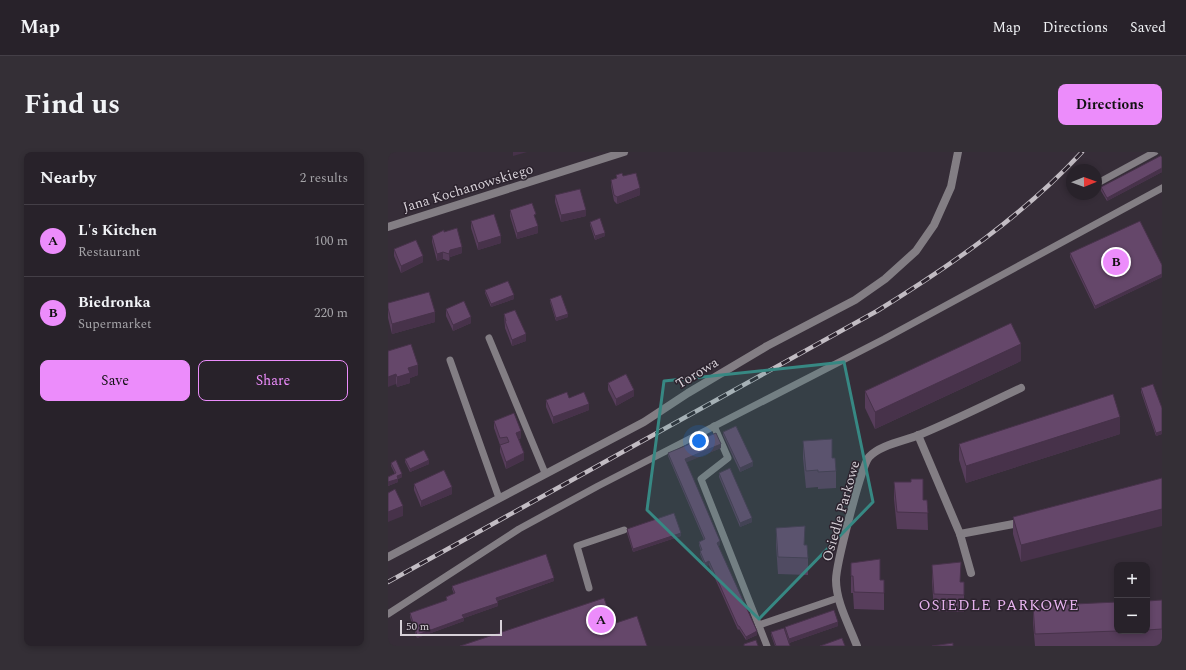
<!DOCTYPE html>
<html lang="en">
<head>
<meta charset="utf-8">
<style>
  body { margin:0; font-family:Spectral,serif; background:#342f36; color:#f1f3f6 }
  .controls { position:absolute; right:12px; bottom:12px; display:grid; overflow:hidden; border-radius:8px; box-shadow:0 2px 6px #0003 }
  .controls button { width:36px; height:36px; display:grid; place-items:center; padding:0; border:0; border-bottom:1px solid #443f47; background:#28222a; color:#f1f3f6; font:20px sans-serif }
  .compass { position:absolute; left:678px; top:12px; width:36px; height:36px; border-radius:50%; background:#28222a; box-shadow:0 2px 6px #0003; rotate:89deg }
  .scale { position:absolute; left:12px; bottom:10px; width:102px; box-sizing:border-box; padding-left:4px; border:2px solid #d7d1d8; border-top:0; font-size:11px; line-height:14px; white-space:nowrap; color:#d7d1d8; -webkit-text-stroke:3px #2c232e; paint-order:stroke }
  .you { position:absolute; left:311px; top:289px; width:14px; height:14px; margin:-10px; border:3px solid #fff; border-radius:50%; background:#1a73e8; box-shadow:0 0 0 6px #1a73e833 }
  .badge { display:grid; place-items:center; width:26px; height:26px; border-radius:50%; background:#ec8cfb; color:#111; font-size:13px; font-weight:700 }
  .pin { position:absolute; translate:-50% -50%; border:2px solid #fff; box-shadow:0 1px 4px #0006 }
  .list { margin:0; padding:0; list-style:none }
  h2 { display:flex; justify-content:space-between; align-items:center; height:52px; margin:0; padding:0 16px; font-size:17px }
  h2 small { font-size:13px; font-weight:400; color:#a5a4a8 }
  .list li { display:grid; grid-template-columns:26px 1fr auto; gap:12px; align-items:center; box-sizing:border-box; height:72px; padding:0 16px; border-top:1px solid #443f47 }
  .list b { display:block; font-size:15px; white-space:nowrap }
  .list p { margin:0; font-size:13px; white-space:nowrap; color:#a5a4a8 }
  .list em { font-size:13px; font-style:normal; color:#a5a4a8 }
  .actions { display:flex; gap:8px; padding:12px 16px }
  .actions a { flex:1; padding:9px 0; border:1px solid #ec8cfb; border-radius:8px; text-align:center; font-size:14px; color:#ec8cfb }
  .actions .main { background:#ec8cfb; color:#111 }
  .map { position:relative; flex:none; width:774px; height:494px; overflow:hidden; border-radius:8px }
  header { display:flex; align-items:center; gap:24px; box-sizing:border-box; height:56px; padding:0 20px; background:#28222a; border-bottom:1px solid #443f47 }
  header strong { font-size:19px }
  nav { display:flex; gap:22px; margin-inline-start:auto; font-size:14px }
  .intro { display:flex; align-items:center; justify-content:space-between; box-sizing:border-box; height:96px; padding:0 24px }
  h1 { margin:0; font-size:28px }
  .button { padding:10px 18px; border-radius:8px; background:#ec8cfb; color:#111; font-size:14px; font-weight:700 }
  main { display:flex; gap:24px; padding:0 24px }
  aside { flex:1; background:#28222a; border-radius:8px; box-shadow:0 2px 6px #0003 }
  .map>svg:first-child { display:block }
  .lines { fill:none; stroke-linecap:round; stroke-linejoin:round }
  .lane { stroke:#837e84; stroke-width:7 }
  .street { stroke:#837e84; stroke-width:8 }
  .rail-casing { stroke:#c2bcc3; stroke-width:4.5 }
  .rail { stroke:#2c232e; stroke-width:3; stroke-dasharray:9; stroke-linecap:butt }
  .wall { fill:#573d5b }
  .shaded-wall { fill:#47324a }
  .building { fill:#65476a; stroke:#47324a }
  .marked { fill:#378883; fill-opacity:0.2; stroke:#378883; stroke-width:3; stroke-linejoin:round }
  .labels { text-anchor:middle; dominant-baseline:central; stroke-width:3; stroke-linejoin:round; paint-order:stroke }
  .street-label { font-size:14px; fill:#d7d1d8; stroke:#2c232e }
  .neighbourhood-label { font-size:15px; letter-spacing:1px; fill:#e6b2ee; stroke:#2c232e }
</style>
</head>
<body>
<header>
<strong>Map</strong>
<nav><a>Map</a><a>Directions</a><a>Saved</a></nav>
</header>
<div class="intro"><h1>Find us</h1><a class="button">Directions</a></div>
<main>
<aside>
<h2>Nearby<small>2 results</small></h2>
<ul class="list">
<li><span class="badge">A</span><div><b>L's Kitchen</b><p>Restaurant</p></div><em>100 m</em></li>
<li><span class="badge">B</span><div><b>Biedronka</b><p>Supermarket</p></div><em>220 m</em></li>
</ul>
<div class="actions"><a class="main">Save</a><a>Share</a></div>
</aside>
<div class="map">
<svg width="774" height="494" viewBox="0 0 774 494">
  <rect width="100%" height="100%" fill="#362d38"/>
  <g class="lines">
    <g class="lane">
      <path d="M708,32L767,0"/>
      <path d="M101,186L157,321"/>
      <path d="M62,208L111,346"/>
      <path d="M326,274L340,306L313,327L379,494"/>
      <path d="M201,436L189,394L236,378"/>
      <path d="M0,462L131,377L210,334L496,187L774,36"/>
      <path d="M371,473L450,446"/>
    </g>
    <g class="street">
      <path d="M0,75L236,0"/>
      <path d="M530,283L572,382L583,421"/>
      <path d="M572,382L636,370"/>
      <path d="M0,405L256,270L300,241L379,194L467,148L497,127L528,99L546,73L563,35L570,0"/>
      <path d="M469,494C461,473 448,450 448,428C448,413 473,315 481,305C492,293 516,289 531,283C565,269 599,252 633,236"/>
    </g>
    <g class="rail-casing">
      <path id="rail" d="M0,430L489,159C562,114 636,63 694,0"/>
    </g>
    <use href="#rail" class="rail"/>
  </g>
  <g class="wall">
    <path d="M774,3V20L719,49L713,39V35Z"/>
    <path d="M228,23L235,24L252,43L229,52L226,49L223,34V28L228,26Z"/>
    <path d="M167,43L198,64L173,70L167,50Z"/>
    <path d="M122,58L148,67L150,81L129,87L122,64Z"/>
    <path d="M83,69L113,91L90,98L83,76Z"/>
    <path d="M202,70L217,84L207,88L202,73Z"/>
    <path d="M56,80L74,101L62,105L61,109L55,107L49,109L44,90V84Z"/>
    <path d="M6,97L35,110L13,121L6,104Z"/>
    <path d="M682,101L774,113V125L707,157L682,105Z"/>
    <path d="M97,138L126,147L103,155L97,141Z"/>
    <path d="M162,147L180,165L168,169L162,150Z"/>
    <path d="M0,151L47,170L4,182L0,166Z"/>
    <path d="M58,157L83,171L65,179L58,164Z"/>
    <path d="M116,162L138,189L124,194L117,176Z"/>
    <path d="M0,199L30,223L22,226V231L9,235Z"/>
    <path d="M633,209L487,277L477,256V239Z"/>
    <path d="M220,231L246,244L228,254L220,238Z"/>
    <path d="M753,236L774,256V282L768,284L753,240Z"/>
    <path d="M181,246L201,258L165,272L158,255V248Z"/>
    <path d="M106,269L133,286L131,287L136,308L118,317L112,300V293L114,292L112,293L106,276Z"/>
    <path d="M335,280L365,314L352,320L335,283Z"/>
    <path d="M732,282L578,331L571,308V292Z"/>
    <path d="M415,289L444,306L448,319V336L430,337V335L418,336L415,306Z"/>
    <path d="M333,296L298,310L332,393L330,394L369,483L358,488L351,477L350,478L321,413L317,414L312,402V399H313L311,393V390L316,388L280,304V301Z"/>
    <path d="M17,307L41,312L22,320L17,310Z"/>
    <path d="M3,311L14,325L10,327V330L0,334V325L7,322L3,314Z"/>
    <path d="M331,321L364,370L352,375L331,325Z"/>
    <path d="M774,326L633,410L625,382V365Z"/>
    <path d="M506,330L535,348H539L540,378L509,377L506,347Z"/>
    <path d="M26,332L64,342L33,355L26,338Z"/>
    <path d="M388,376L417,393L420,406V423L390,422L388,393Z"/>
    <path d="M239,377L293,384L245,400L239,381Z"/>
    <path d="M463,411L492,428H496V458L466,457L465,441H463Z"/>
    <path d="M544,413L573,430H576V460L546,459L544,430Z"/>
    <path d="M166,429L109,449L110,454L76,466V469L29,486L22,465V461L58,449V445L66,442L64,437V434Z"/>
    <path d="M774,448V494H647L645,471V454L729,479H759V449Z"/>
    <path d="M450,474L401,491L397,478V475Z"/>
    <path d="M383,480L402,494H387L383,483Z"/>
  </g>
  <g class="shaded-wall">
    <path d="M125,0H139L125,4Z"/>
    <path d="M774,16V20L719,49V46Z"/>
    <path d="M252,36V43L229,52V45Z"/>
    <path d="M198,58V64L173,70V63Z"/>
    <path d="M150,74V81L129,87V81Z"/>
    <path d="M217,81V84L207,88V84Z"/>
    <path d="M113,84V91L90,98V91Z"/>
    <path d="M74,95V101L62,105L61,109V102L62,98Z"/>
    <path d="M55,100V107L49,109V102Z"/>
    <path d="M35,104V110L13,121V114Z"/>
    <path d="M774,122V125L707,157V154Z"/>
    <path d="M126,143V147L103,155V152Z"/>
    <path d="M47,160V170L4,182V172Z"/>
    <path d="M180,162V165L168,169V166Z"/>
    <path d="M83,165V171L65,179V173Z"/>
    <path d="M138,182V189L124,194V188Z"/>
    <path d="M633,192V209L487,277V260Z"/>
    <path d="M30,213V223L22,226V231L9,235V225L20,216Z"/>
    <path d="M8,222V232L0,235V225Z"/>
    <path d="M246,238V244L228,254V247Z"/>
    <path d="M201,252V258L165,272V265Z"/>
    <path d="M732,265V282L578,331V314Z"/>
    <path d="M133,279V286L128,288V281Z"/>
    <path d="M774,279V282L768,284V281Z"/>
    <path d="M333,292V296L297,311V307Z"/>
    <path d="M136,301V308L118,317V310Z"/>
    <path d="M41,308V312L22,320V317Z"/>
    <path d="M365,310V314L352,320V316Z"/>
    <path d="M14,322V325L10,327V330L0,334V330L9,324Z"/>
    <path d="M64,335V342L33,355V349Z"/>
    <path d="M15,354V364L0,370V360Z"/>
    <path d="M774,357V374L633,410V393Z"/>
    <path d="M364,366V370L352,375V371Z"/>
    <path d="M293,381V384L245,400V397Z"/>
    <path d="M332,389V393L329,394V391Z"/>
    <path d="M321,409V413L317,414V411Z"/>
    <path d="M166,426V429L108,449V446Z"/>
    <path d="M110,451V454L76,466V469L29,486V483L74,463Z"/>
    <path d="M450,470V474L401,491V487Z"/>
    <path d="M369,479V483L358,488V485Z"/>
  </g>
  <g class="building">
    <path d="M774,3V16L719,46L713,35Z"/>
    <path d="M234,21L235,24L248,21L252,36L229,45L226,43L223,28L229,26L228,23Z"/>
    <path d="M192,37L198,58L173,63L167,43Z"/>
    <path d="M144,51L148,62L146,63L150,74L129,81L122,58Z"/>
    <path d="M106,62L113,84L90,91L83,69Z"/>
    <path d="M212,66L217,81L207,84L202,70Z"/>
    <path d="M752,69L774,113V122L707,154L682,101Z"/>
    <path d="M69,76L74,95L62,98L61,102L55,100L49,102L44,84L56,78V80Z"/>
    <path d="M28,88L35,104L13,114L6,97Z"/>
    <path d="M120,129L126,143L103,152L97,138Z"/>
    <path d="M41,140L47,160L4,172L0,156V151Z"/>
    <path d="M173,143L180,162L168,166L162,147Z"/>
    <path d="M76,149L83,165L65,173L58,157Z"/>
    <path d="M127,158L138,182L124,188L117,169H118L116,162Z"/>
    <path d="M623,171L633,192L487,260L477,239Z"/>
    <path d="M23,192L30,213L20,216L22,221L9,225L8,222L0,225V199Z"/>
    <path d="M238,222L246,238L228,247L220,231Z"/>
    <path d="M765,232L774,256V279L768,281L753,236Z"/>
    <path d="M179,240L181,246L196,240L201,252L165,265L158,248Z"/>
    <path d="M725,242L732,265L578,314L571,292Z"/>
    <path d="M126,261L133,279L128,281L136,301L118,310L112,293L121,290L119,285L112,286L106,269Z"/>
    <path d="M348,274L365,310L352,316L335,280Z"/>
    <path d="M328,281L333,292L297,307L332,389L329,391L369,479L358,485L351,474H350L321,409L317,411L312,399L314,398L311,390L317,387L280,301Z"/>
    <path d="M444,287V306H447L448,319L430,320V318L418,319L415,289Z"/>
    <path d="M36,298L41,308L22,317L17,307Z"/>
    <path d="M8,308L14,322L9,324L10,327L0,330V325L8,321L3,311Z"/>
    <path d="M342,316L364,366L352,371L331,321Z"/>
    <path d="M56,318L64,335L33,349L26,332Z"/>
    <path d="M774,326V357L633,393L625,365Z"/>
    <path d="M523,327H535V348H539L540,361L509,360L506,330H523Z"/>
    <path d="M7,337L15,354L0,360V341Z"/>
    <path d="M286,361L293,381L245,397L239,377Z"/>
    <path d="M417,374L416,393H419L420,406L390,405L388,376Z"/>
    <path d="M158,402L166,426L108,446L110,451L74,463L76,466L29,483L22,461L59,448L58,445L67,441L64,434Z"/>
    <path d="M492,407V428H496V441L466,440L465,424H463V411Z"/>
    <path d="M573,410L572,430H576V443L546,442L544,413Z"/>
    <path d="M216,446L225,472L249,464L259,494H72Z"/>
    <path d="M774,448V477L759,478V449Z"/>
    <path d="M729,450V479L647,482L645,454Z"/>
    <path d="M446,458L450,470L401,487L397,475Z"/>
    <path d="M396,476L402,494H388L383,480Z"/>
    <path d="M454,486L457,494H432Z"/>
    <path d="M368,488L370,494H356V492Z"/>
    <path d="M565,491V494H544Z"/>
  </g>
  <path class="marked" d="M456,210L485,350L371,467L259,358L276,229Z"/>
  <g class="labels">
    <g class="street-label">
      <text transform="translate(80 36) rotate(-17)">Jana Kochanowskiego</text>
      <text transform="translate(309 221) rotate(-31)">Torowa</text>
      <text transform="translate(453 359) rotate(-74)">Osiedle Parkowe</text>
    </g>
    <g class="neighbourhood-label">
      <text x="611" y="453">OSIEDLE PARKOWE</text>
    </g>
  </g>
</svg>
<div class="controls">
<button>+</button>
<button>−</button>
</div>
<svg class="compass" viewBox="-18 -18 36 36"><path d="M0-13l5 13h-10z" fill="#e53935"/><path d="M0 13l5-13h-10z" fill="#a5a4a8"/></svg>
<div class="scale">50 m</div>
<div class="you"></div>
<div class="pin badge" style="left:213px;top:468px">A</div>
<div class="pin badge" style="left:728px;top:110px">B</div>
</div>
</main>
</body>
</html>
